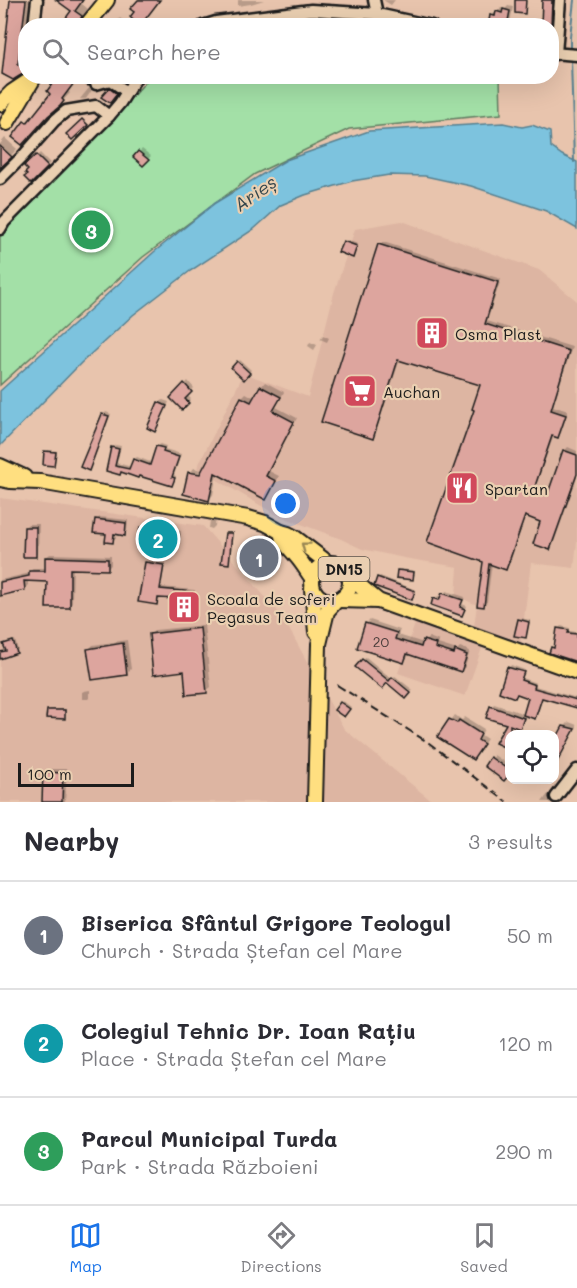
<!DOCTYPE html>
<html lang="en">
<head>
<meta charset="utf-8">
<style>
  body { margin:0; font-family:Mali,sans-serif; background:#f2f2f3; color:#2b2b33 }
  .controls { position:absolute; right:18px; bottom:18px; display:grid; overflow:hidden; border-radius:12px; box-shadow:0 6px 24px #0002 }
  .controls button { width:54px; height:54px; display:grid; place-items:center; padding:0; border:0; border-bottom:2px solid #e1e1e2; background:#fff; color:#2b2b33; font:30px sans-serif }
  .scale { position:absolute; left:18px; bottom:15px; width:116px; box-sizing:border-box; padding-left:6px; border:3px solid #1c1c1c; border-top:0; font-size:16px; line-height:21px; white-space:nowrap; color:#1c1c1c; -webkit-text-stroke:4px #eacfb1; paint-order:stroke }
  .you { position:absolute; left:286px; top:504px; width:21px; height:21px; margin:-15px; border:4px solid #fff; border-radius:50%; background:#1a73e8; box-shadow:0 0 0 9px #1a73e833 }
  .badge { display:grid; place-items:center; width:39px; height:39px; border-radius:50%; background:#1a73e8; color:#fff; font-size:20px; font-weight:700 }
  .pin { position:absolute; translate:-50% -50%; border:3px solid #fff; box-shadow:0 2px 6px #0006 }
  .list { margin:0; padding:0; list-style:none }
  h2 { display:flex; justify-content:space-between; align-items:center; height:78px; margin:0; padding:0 24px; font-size:26px }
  h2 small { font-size:20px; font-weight:400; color:#7c7c81 }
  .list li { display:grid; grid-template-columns:39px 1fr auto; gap:18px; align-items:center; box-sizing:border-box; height:108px; padding:0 24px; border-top:2px solid #e1e1e2 }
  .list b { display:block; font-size:22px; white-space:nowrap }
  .list p { margin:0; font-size:20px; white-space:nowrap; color:#7c7c81 }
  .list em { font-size:20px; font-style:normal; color:#7c7c81 }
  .icon { flex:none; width:33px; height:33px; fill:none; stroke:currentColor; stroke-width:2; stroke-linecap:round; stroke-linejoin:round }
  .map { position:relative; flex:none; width:577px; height:802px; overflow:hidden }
  .search { position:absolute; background:#fff; box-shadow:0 6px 24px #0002; left:18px; right:18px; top:18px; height:66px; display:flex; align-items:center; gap:15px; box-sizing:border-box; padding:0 21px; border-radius:24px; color:#7c7c81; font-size:22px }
  .sheet { height:402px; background:#fff }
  nav { display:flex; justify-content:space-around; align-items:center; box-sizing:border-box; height:84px; border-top:2px solid #e1e1e2; background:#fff; font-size:16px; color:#7c7c81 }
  nav a { display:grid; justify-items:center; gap:3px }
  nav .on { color:#1a73e8 }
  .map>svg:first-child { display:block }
  .built { fill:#ddb5a2 }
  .green { fill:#a3e0a7; stroke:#607e62; stroke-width:1.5 }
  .water { fill:#7dc3de; stroke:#568090; stroke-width:1.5 }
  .shadow { fill:#0003 }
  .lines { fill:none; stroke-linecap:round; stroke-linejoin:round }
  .stream { stroke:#568090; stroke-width:2 }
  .building { fill:#dda59e; stroke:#1c1c1c; stroke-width:1.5 }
  .minor-casing { stroke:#1c1c1c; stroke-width:15 }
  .major-casing { stroke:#1c1c1c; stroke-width:18 }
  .minor { stroke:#eacfb1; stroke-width:10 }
  .major { stroke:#ffdf80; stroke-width:14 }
  .rail { stroke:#1c1c1c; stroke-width:2; stroke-dasharray:9 4.5; stroke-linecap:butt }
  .oneway { stroke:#998753 }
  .labels { text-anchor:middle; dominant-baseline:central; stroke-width:4.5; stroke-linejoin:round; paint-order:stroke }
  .number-label { font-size:14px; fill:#4c3e3c }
  .shield { fill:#eacfb1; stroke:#5a5249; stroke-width:1.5 }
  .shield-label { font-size:15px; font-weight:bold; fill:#1c1c1c }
  .poi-label { font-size:16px; fill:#1c1c1c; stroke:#eacfb1; text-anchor:start }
  .water-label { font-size:18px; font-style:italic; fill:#34464c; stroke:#eacfb1 }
</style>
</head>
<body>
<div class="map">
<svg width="577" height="802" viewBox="0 0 577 802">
  <rect width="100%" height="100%" fill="#e8c4ad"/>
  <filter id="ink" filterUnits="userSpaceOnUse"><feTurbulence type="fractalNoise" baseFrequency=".0167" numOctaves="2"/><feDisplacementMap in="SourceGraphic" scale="12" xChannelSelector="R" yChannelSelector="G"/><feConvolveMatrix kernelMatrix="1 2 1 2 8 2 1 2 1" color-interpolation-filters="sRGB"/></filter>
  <g filter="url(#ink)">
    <g class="built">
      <path d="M402,221L539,270L577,301V542L574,568L531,563L521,642L474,626L477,605L456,596L458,567L404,558L362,549L341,539L277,515L197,468L244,373L308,397L334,293L355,229Z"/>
      <path d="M0,498L203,526L282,616L344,729L433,802H0Z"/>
      <path d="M416,621L483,645L465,696L398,673Z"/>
    </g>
    <g class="green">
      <path d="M290,20L379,23L390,25H264Z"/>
      <path d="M150,77H500L501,114L349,129L255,174L143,257L0,385V234L5,226L114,117Z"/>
    </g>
    <path class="water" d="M503,123L522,127L532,125L550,132L551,147L562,155L577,162V229L546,211L471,186L425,176L389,175L352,181L305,195L281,205L254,229L190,271L133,315L81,363L0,446V391L154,252L215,203L286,160L369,131Z"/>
    <g class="shadow">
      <path d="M12,0H31L28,26H26L24,59L26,58V71L13,79Z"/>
      <path d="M58,0H83L81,3L88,9L79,26H62L73,11Z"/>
      <path d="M140,0H160L144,20L151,26H130L135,20Z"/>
      <path d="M238,0H264L251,4L238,6Z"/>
      <path d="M383,0H395L391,5Z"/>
      <path d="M544,0H555L553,34L552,35V26H542Z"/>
      <path d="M508,6L513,7L510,23L541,26H490L491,16L501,8L505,9Z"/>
      <path d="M120,18L130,26H113Z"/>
      <path d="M60,76H94L88,84L78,78L68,91L70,93L59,105L14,137L26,122L32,115L34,116L52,93Z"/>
      <path d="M434,76H458L435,80Z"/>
      <path d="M89,88L92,90L86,99H80Z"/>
      <path d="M5,138L17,149L0,167V144Z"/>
      <path d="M142,149L151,156L143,164L135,157Z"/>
      <path d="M40,153L50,163L31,182L30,170L27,165Z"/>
      <path d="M346,240L358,244L354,254L344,242Z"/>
      <path d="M383,242L501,279L487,321L572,347L553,406L568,411L561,433L558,436L554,435L536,485L551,490L564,451L568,447L577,451V477L553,545L550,548L542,521L526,515L509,565L506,568L492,563L487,602L483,605L484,561L476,409L482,384L400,359L375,434L372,437L379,245Z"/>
      <path d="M323,335L329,338L327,342L320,339Z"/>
      <path d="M310,342L317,345L314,350L308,346Z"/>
      <path d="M240,360L251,370L244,378L233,368Z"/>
      <path d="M188,381L194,388L187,395L191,399L182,408L172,398Z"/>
      <path d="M265,382L284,392L276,407L297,418L269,471L279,476L270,494L266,498L217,473L213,495L209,499L190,473L194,468L204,471L242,397L246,393L255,398L261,387Z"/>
      <path d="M163,400L169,402L158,427L155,430L159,403Z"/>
      <path d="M106,412L111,414L91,466L88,469L103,415Z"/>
      <path d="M160,444L166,446L165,449L181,454L174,475L176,476L174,482L172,485L122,471L107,470L113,448L115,445L121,446L117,463L132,467L134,459L137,457L153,463L158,447Z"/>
      <path d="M48,450L57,451L55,463L53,465L46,452Z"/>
      <path d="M100,517L128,520L127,531L124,534L116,533V538L112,541L96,520Z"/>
      <path d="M213,518H216L215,526L212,529L209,528L210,521Z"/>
      <path d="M28,524H39L38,553L35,556L25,527Z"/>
      <path d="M145,524L181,531L179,547L175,550L142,528Z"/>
      <path d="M228,532H233L230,560L229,562L226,533Z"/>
      <path d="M262,540H270V555H273V560L264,571L253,557L257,553V545Z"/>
      <path d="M50,554L111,556V565L108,568L73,567L72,603L69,607L48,580H28V585L25,588L0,594V580L30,573V571L34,568H46V557Z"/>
      <path d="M149,560L165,563L161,587L195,590L193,613L191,615L178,598L160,596L159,601L156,603L147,563Z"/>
      <path d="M400,569L415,571L414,576L412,578L399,571Z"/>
      <path d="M380,576L416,590L413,597L378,578Z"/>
      <path d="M446,591L465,597L462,604L467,606L465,611L462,614L434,599L438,596L442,597Z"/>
      <path d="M521,618L530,620L527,635L525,637L519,620Z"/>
      <path d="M370,620L400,630L398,635L424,643L429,637L439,641L438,644L457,650L460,647L470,651L465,667L461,671L409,653L408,657L404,661L366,624Z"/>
      <path d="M204,625L211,687L206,691L150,635L155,630Z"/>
      <path d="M561,626L570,628V631L576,632L577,660L552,648L556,646L559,628Z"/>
      <path d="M15,640L18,650L0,657V652L7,650L5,644Z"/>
      <path d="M127,640L131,669L127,673L89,649L93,645Z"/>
      <path d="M366,657L392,679L395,676L413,690L406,697L387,682L357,667Z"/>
      <path d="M511,665L525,670L522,678L536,683L535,686L577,698V707L543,697L537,715L535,717L526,715L523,724L520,727L491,707L494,704L525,714L530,697L518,693L515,696L509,668Z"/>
      <path d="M90,690V697L88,699H82V692L84,691Z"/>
      <path d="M343,701L351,707L344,715L336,710Z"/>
      <path d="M50,709H66V715L64,717L48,711Z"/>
      <path d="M455,715L462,720L465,717L484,729L481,735L487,739L477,754L439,737Z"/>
      <path d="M569,722L577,725V727L554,766V744L564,727Z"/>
      <path d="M494,755L510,766V773L486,766Z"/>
      <path d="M49,769H67L65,802H43L44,773Z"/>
      <path d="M548,794L554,802H542Z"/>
    </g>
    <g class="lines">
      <g class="stream">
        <path d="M570,51V37L574,0"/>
        <path d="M571,59L574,162"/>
      </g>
    </g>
    <g class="building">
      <path d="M10,0H26L18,64L26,59V72L13,80L2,74Z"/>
      <path d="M56,0H83L75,11L82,16L77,26H60L71,11Z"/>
      <path d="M138,0H160L140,26H128L133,20L130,17L134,12L130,9Z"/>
      <path d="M515,0H526L525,14L515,13Z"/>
      <path d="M542,0H552L551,26H541Z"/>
      <path d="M503,9L510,11L507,26H488L490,15L495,16L496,11L502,13Z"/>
      <path d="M58,76H87L91,79L88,86L77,79L62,99L64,101L60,106L48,116L22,145L12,137L24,121L27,123L50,94L47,91Z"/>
      <path d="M109,88L117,94L110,103L101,97Z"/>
      <path d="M82,119L88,125L72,140L66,134Z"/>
      <path d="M0,146L12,157L0,168Z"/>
      <path d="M138,151L149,160L143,166L133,157Z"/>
      <path d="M36,155L48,167L31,184L24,177L27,175L25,173L28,170L24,166Z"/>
      <path d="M343,241L357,246L353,258L338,252Z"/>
      <path d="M378,244L498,282L485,324L569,351L551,410L566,415L558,438L552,436L534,489L548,493L563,450L577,455V474L550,550L533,544L540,522L525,516L506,570L489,564L484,607L477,606L483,562L427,542L474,410L472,409L480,385L398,360L373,439L321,422Z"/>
      <path d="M237,361L250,373L244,380L231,368Z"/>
      <path d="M184,383L192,392L185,399L189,403L182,410L170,398Z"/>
      <path d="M260,386L281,397L273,411L294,422L266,476L276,481L266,500L215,473L209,501L183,494L188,472L200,474L241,397L251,402Z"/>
      <path d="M158,402L167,406L155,432L147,428Z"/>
      <path d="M102,414L109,416L89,471L80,467Z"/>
      <path d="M156,446L164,448L163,452L179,457L172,477L175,478L172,486L139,476L138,478L121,472L120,475L106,471L111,447L119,449L115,466L129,469L133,459L150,465Z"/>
      <path d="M44,451L56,452L54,466L43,465Z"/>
      <path d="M95,519L126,523L125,536L114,534L113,543L105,542L106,534L93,533Z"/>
      <path d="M24,527H36V557H23Z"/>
      <path d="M140,527L179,534L176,552L137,545Z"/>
      <path d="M225,533H232L229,564L221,563Z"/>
      <path d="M256,544H267L266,559H269V566H265V573H255V565H251V557H256Z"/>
      <path d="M45,557L108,559V570L70,569V608H46L47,582L24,581L25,590L0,596V582L29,576V571H45Z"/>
      <path d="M145,562L164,565L160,589L193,592L191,617L175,616L177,599L158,598L157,605L138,602Z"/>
      <path d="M397,570L414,572L413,580L396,578Z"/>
      <path d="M377,577L415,591L412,600L374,586Z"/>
      <path d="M442,593L463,600L460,607L465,609L462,616L431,605L433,598L439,600Z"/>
      <path d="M518,619L529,622L526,638L514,636Z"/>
      <path d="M365,623L397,633L395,639L421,647L423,640L436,644L435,648L454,654L455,650L467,655L461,672L407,654L404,663L357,648Z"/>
      <path d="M200,628L207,693L186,695L184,671L153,675L149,634Z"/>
      <path d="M557,628L569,630L568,633L577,634V662L549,653L551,647L554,648Z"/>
      <path d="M13,641L17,653L0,659V652L6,651L3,644Z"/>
      <path d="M123,643L127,675L92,680L87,649Z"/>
      <path d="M362,659L389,681L392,677L411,693L406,699L387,683L382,689L355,667Z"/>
      <path d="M507,667L524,672L521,680L535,685L534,688L577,700V708L542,698L535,719L523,715L528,698L517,694L515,698L499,692Z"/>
      <path d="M340,702L350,709L344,717L334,710Z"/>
      <path d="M490,706L524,718L520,729L510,725V750L495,743L506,724L486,718Z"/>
      <path d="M47,710H65V719L46,718Z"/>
      <path d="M449,719L457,723L459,720L481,734L478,740L484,744L473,760L437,737Z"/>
      <path d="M563,726L575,729L555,766V741Z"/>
      <path d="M490,757L510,771V774L504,781L484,766Z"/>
      <path d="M43,772L63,773L62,802H42Z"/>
    </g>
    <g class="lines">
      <g class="minor-casing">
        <g id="minor">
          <path d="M374,0L377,14"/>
          <path d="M34,26L37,0"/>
          <path d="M203,26L216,22L311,10L377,14L432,26"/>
          <path d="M552,53L577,55"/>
          <path d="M556,54L560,0"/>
          <path d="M96,84L110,80L127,92"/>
          <path d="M0,179L23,156L54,121L66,111L96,106L109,116"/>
          <path d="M0,229L4,222L109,116L120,103L137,76"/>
          <path d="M556,797L577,770"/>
        </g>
      </g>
      <g class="major-casing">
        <g id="major">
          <path d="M86,26L107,0"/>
          <path d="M0,104L12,92L33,78"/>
          <path d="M7,123L35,76"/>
          <path d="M0,466L24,477"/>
          <path d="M0,479L10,481L40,482L248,518L265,523L281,532L288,534L294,537L328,563"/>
          <path d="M281,532C283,544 290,548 297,557C303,564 307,571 312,578"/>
          <circle cx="331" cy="582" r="19"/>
          <path d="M349,577L378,601L577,672"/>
          <path d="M312,589L316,632"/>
          <path d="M339,600L378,601"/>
          <path d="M315,802L319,644L327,611L336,601"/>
        </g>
      </g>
      <use href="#minor" class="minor"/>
      <use href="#major" class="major"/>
      <path class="rail" d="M337,685L429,743L507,802"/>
    </g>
    <defs><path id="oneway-chevron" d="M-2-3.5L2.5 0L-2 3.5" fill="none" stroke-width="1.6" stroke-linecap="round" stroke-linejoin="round" transform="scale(1.5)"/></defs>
    <use class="oneway" href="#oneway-chevron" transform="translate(305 546) rotate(-143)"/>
  </g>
  <defs>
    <g id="building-square" transform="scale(1.725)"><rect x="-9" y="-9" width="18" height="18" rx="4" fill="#d1495b" stroke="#eacfb1"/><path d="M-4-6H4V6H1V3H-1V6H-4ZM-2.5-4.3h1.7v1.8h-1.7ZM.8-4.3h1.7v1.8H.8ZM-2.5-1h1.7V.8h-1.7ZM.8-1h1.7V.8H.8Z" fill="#fff"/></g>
    <g id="supermarket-square" transform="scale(1.725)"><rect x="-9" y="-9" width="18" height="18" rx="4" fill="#d1495b" stroke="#eacfb1"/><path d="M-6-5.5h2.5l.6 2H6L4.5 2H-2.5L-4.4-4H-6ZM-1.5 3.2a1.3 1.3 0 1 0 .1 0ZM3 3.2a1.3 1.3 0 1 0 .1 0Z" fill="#fff"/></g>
    <g id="restaurant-square" transform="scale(1.725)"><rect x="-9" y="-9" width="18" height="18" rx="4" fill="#d1495b" stroke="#eacfb1"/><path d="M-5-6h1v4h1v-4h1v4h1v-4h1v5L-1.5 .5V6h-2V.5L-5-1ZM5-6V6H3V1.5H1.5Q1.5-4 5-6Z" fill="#fff"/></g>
  </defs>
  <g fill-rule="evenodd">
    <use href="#building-square" x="432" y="333"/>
    <use href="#supermarket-square" x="360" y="391"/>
    <use href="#restaurant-square" x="462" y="488"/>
    <use href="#building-square" x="184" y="607"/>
  </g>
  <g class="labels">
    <g class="number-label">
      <text x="381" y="641">20</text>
    </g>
    <rect class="shield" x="318.5" y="557" width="51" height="24" rx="4.5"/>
    <g class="shield-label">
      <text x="344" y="569">DN15</text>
    </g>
    <g class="poi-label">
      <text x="455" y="333">Osma Plast</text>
      <text x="383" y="391">Auchan</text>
      <text x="485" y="488">Spartan</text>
      <text x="207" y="598">Scoala de soferi<tspan x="207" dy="18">Pegasus Team</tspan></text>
    </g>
    <g class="water-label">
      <text transform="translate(255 193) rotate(-35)">Arieș</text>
    </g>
  </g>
</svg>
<div class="controls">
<button><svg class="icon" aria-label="locate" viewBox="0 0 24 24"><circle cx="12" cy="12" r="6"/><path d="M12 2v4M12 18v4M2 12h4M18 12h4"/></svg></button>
</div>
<div class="scale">100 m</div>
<div class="you"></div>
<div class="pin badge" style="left:259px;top:558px;background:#6b7280">1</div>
<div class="pin badge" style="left:158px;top:539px;background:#0f9aa8">2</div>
<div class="pin badge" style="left:91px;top:230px;background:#2e9e5b">3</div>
<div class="search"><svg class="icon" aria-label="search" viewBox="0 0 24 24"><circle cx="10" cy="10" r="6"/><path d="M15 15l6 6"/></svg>Search here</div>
</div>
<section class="sheet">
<h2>Nearby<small>3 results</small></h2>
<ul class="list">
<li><span class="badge" style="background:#6b7280">1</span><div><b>Biserica Sfântul Grigore Teologul</b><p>Church · Strada Ștefan cel Mare</p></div><em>50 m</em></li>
<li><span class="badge" style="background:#0f9aa8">2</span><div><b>Colegiul Tehnic Dr. Ioan Rațiu</b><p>Place · Strada Ștefan cel Mare</p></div><em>120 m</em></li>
<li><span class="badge" style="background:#2e9e5b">3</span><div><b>Parcul Municipal Turda</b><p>Park · Strada Războieni</p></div><em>290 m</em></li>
</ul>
</section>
<nav>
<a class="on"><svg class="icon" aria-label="map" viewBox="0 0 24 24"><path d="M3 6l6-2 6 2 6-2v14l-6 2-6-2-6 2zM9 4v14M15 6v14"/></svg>Map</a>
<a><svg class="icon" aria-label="directions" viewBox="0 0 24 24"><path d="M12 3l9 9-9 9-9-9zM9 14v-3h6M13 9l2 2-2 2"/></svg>Directions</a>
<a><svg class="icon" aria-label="saved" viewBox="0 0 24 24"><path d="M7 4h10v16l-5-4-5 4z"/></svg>Saved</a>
</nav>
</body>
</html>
